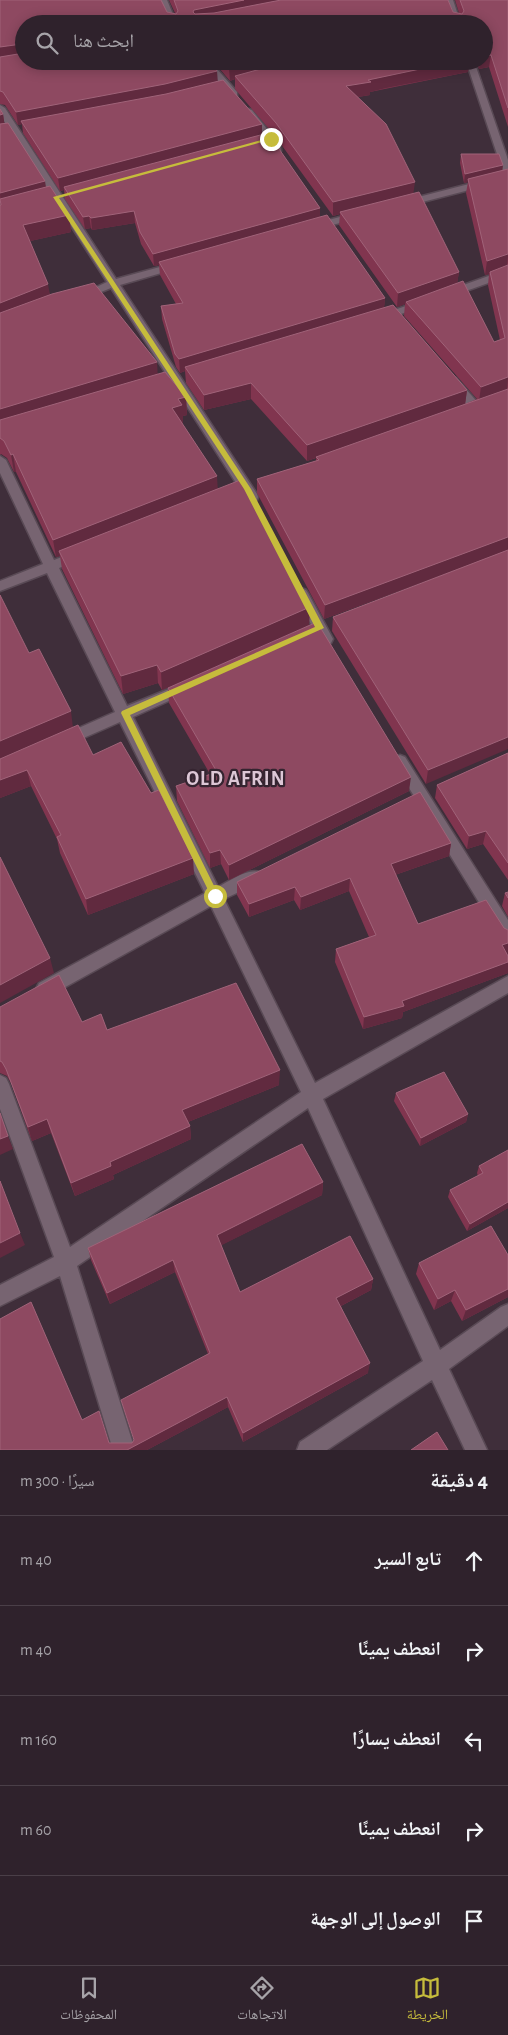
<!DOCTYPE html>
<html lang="ar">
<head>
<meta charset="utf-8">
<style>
  body { margin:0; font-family:"Alegreya Sans","Noto Naskh Arabic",sans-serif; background:#3b2f38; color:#f1f3f6; direction:rtl }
  .stop { position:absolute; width:15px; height:15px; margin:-11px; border:4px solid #c6bc3c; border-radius:50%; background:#fff }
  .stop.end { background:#c6bc3c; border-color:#fff; box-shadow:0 1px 5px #0008 }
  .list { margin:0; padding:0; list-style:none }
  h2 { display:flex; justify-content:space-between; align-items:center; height:65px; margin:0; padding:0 20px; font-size:21px }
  h2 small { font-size:16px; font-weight:400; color:#a7a4a9 }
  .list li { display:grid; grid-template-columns:32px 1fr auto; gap:15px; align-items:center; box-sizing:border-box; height:90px; padding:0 20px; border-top:1px solid #4a3f48 }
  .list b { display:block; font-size:19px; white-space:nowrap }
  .list em { font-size:16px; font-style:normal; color:#a7a4a9 }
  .icon { flex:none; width:28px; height:28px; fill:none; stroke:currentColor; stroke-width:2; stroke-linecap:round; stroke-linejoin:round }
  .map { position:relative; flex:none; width:508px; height:1450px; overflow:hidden; direction:ltr }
  .search { position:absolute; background:#2f222c; box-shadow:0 2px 12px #0003; left:15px; right:15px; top:15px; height:55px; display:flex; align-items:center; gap:12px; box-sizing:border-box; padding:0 18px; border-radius:28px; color:#a7a4a9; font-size:19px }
  .sheet { height:515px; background:#2f222c }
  nav { display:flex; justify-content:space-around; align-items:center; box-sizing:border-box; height:70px; border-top:1px solid #4a3f48; background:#2f222c; font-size:14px; color:#a7a4a9 }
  nav a { display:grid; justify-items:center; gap:2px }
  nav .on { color:#c6bc3c }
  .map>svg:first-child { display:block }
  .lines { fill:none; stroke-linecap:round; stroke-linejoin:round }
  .street-casing { stroke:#594a55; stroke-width:3 }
  .street { fill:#776471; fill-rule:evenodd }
  .wall { fill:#81354f }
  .shaded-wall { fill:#612a3f }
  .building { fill:#8e4961; stroke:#a06379 }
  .route { fill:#c6bc3c }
  .labels { text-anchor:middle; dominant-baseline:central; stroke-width:4.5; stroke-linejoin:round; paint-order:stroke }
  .district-label { font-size:20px; font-weight:bold; letter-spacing:1px; fill:#ddc7d6; stroke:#352430 }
</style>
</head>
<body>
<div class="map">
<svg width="508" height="1450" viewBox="0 0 508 1450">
  <rect width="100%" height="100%" fill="#3f2e3a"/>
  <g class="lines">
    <g class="street-casing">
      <g id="street">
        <path d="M159,0H167L177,24H169Z"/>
        <path d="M445,0H453L461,24H453Z"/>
        <path d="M201,61H210L237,92V96H231Z"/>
        <path d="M466,61H474L508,160V180L403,207L399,206V202L504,175Z"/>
        <path d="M0,105L5,108L116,279L178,262L183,265L182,267L120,285L257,494L258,497L257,500H247L111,288L81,300L75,297L107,282L0,115Z"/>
        <path d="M249,109L252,110L281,147V151H275L246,114V110Z"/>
        <path d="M359,212L363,213L364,215L363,217L313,230L308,227L309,225Z"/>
        <path d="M508,269V276L452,296H444L443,294L444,292Z"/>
        <path d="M424,300L430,303L428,305L380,321L374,318L376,316Z"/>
        <path d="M452,377L456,378L480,405L482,408L480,411H472L448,384L446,381Z"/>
        <path d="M0,456L6,460L54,560L80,550L85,552L87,555L85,558L59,568L127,706L186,682L191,683L193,687L191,691L133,717L218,887C230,881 247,868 260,872L262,877L260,882L224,899L315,1083L508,976V993L323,1099L440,1350L501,1307L508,1304V1326L449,1369L487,1450H465L432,1380L327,1450H297L300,1442L423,1361L308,1108L77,1266L135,1450H113L60,1276L0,1306V1285L54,1257L0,1109V1075L6,1078L9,1084L70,1247L301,1092L211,906L51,995L45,997L39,995L36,989L39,983L205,893L120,722L63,747L58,745L55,741L58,737L115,712L47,573L0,591V581L43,564L0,473Z"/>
        <path d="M301,588L306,590L308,593L333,639L331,643L326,644L321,643L319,639L294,593L296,590Z"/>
        <path d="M400,755L405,757L508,920V942L502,940L395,765L392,761L395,757Z"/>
      </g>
    </g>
    <use href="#street" class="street"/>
  </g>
  <g class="wall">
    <path d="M0,0L175,13L169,0H448L453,12L459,13L455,0H508V127L489,67L479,69L476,61H484V24H24V61L218,81L262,124V135L320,217L385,298L384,307L467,390L465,404L477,399L404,316L405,304L397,307L339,225L340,214L333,216L275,136L235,89V79L230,81L213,61H469L468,72L370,92V95L358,97L459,272L457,283L494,342L500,340L488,285L489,274L485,275L466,193L468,182L464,183L460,163L461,154L502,171L508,169V550L324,619L257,493V479L316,461V458L307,461L251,399L204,410L186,383L185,371L180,373L176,367L162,319L161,306L176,304L160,275L159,265L154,266L141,244L135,223L92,230L91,228L85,229L65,199L64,190L60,191L23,133L22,124L18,125L5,105L0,104Z"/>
    <path d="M0,109L3,114L4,123L46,187L69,215L71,232L30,241L50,295L158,374L186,397L187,415L183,416V423H182L218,489L310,607L309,625L162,690L158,683L123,694L62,569L60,556L56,557L16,472H14L7,458L1,454L0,455V205H1L0,203Z"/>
    <path d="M508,550L426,784L332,631L333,617Z"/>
    <path d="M29,653L73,727L93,755L194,874L88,915L60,853L57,839L31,786L0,798Z"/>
    <path d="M168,688L409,791L229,880L221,864L210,868L177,801L176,786L210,774L169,703Z"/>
    <path d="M508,753V880L483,844L467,849L435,798L437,785Z"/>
    <path d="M451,843L449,856L395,875L418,924L504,928L507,954L508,956V973L403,1012L402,1018L363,1029L335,962L336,949L369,937L349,891L300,910L294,900L249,917L237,895V882Z"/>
    <path d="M508,892V917L502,906L505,893Z"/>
    <path d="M0,1007L82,1022L279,1085L188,1122L190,1126L191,1139L113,1175L114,1179L75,1196L51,1133L32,1141L11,1083L7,1076L0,1073Z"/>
    <path d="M396,1093L468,1114L466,1122L420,1146L394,1101Z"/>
    <path d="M508,1150V1208L467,1231L448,1197L450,1190L478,1176L477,1173L479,1166Z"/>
    <path d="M323,1182L322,1195L221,1245L240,1292L373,1279L371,1290L341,1306L368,1373L243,1442L228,1407L147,1450H0L82,1420L109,1443H132L208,1354L175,1272L110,1304L91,1260L88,1248Z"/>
    <path d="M508,1255V1297L462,1321L451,1301L434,1310L416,1274L419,1263Z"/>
  </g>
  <g class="shaded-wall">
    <path d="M244,0H305L195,22L193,12L194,10Z"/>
    <path d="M22,44L24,56L0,60V47Z"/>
    <path d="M491,55L489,67L479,69L480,61H484V56Z"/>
    <path d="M257,61H306L235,76V79L230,81L229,68Z"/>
    <path d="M458,61H469L468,72L386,88L370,92V95L345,99L346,86L368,80Z"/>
    <path d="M217,71L218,84L166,97L21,121L22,124L18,125L16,112Z"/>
    <path d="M3,114L5,127L0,128V115Z"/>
    <path d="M262,124V137L64,187V190L60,191L58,178Z"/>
    <path d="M503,165L502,174L468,179V182L464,183L465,174Z"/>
    <path d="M45,181L47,194L1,207L0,193Z"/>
    <path d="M415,182L413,196L340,212V214L333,216V202Z"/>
    <path d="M320,208V220L159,262V265L154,266L153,254Z"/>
    <path d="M134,211L135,223L92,230L91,218Z"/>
    <path d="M69,215L71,232L26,242L23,225Z"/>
    <path d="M89,216L91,228L85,229L83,217Z"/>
    <path d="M508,254L507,267L490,272L489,274L485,275L487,261Z"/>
    <path d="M459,272L457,285L406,302L405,304L397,307L398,293Z"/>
    <path d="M48,284L51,301L0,321V303Z"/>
    <path d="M385,298L384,311L185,367V371L180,373L179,359Z"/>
    <path d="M157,362L158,379L0,427V409Z"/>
    <path d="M508,377L507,390L479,401L481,387Z"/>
    <path d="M251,383V399L204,410V395Z"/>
    <path d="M467,390L465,405L307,461V445Z"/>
    <path d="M186,397L187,415L183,416V423L173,426L172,408L178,399Z"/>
    <path d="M13,454L16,472H14L11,455Z"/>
    <path d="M217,476L218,493L59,551L60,556L56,557L53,540Z"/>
    <path d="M508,537V550L324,619L325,605Z"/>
    <path d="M310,607L309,625L162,690L161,672Z"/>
    <path d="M157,665L158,683L123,694L121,676Z"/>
    <path d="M71,711L73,728L0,760V741Z"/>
    <path d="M508,737V749L426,784L428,770Z"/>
    <path d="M27,770L31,786L0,798V780Z"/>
    <path d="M411,777L409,791L229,880V865Z"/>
    <path d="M486,831L483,844L467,849L469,836Z"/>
    <path d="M451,843L449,856L389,877L391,864Z"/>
    <path d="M220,850L221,864L210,868V853Z"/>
    <path d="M193,858L194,874L88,915L86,899Z"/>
    <path d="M350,878L349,891L300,910L301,897Z"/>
    <path d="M295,887L294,900L249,917V904Z"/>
    <path d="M508,943V954L498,958L502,945Z"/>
    <path d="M50,958L54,973L0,1003V985Z"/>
    <path d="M508,962V973L403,1012L402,1018L363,1029L364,1017L402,1001Z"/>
    <path d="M280,1070L279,1085L183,1124L182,1110Z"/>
    <path d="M468,1114L466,1122L420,1146L421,1138Z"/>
    <path d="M47,1119L51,1133L32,1141L28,1127Z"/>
    <path d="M190,1126L191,1139L113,1175L114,1179L75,1196L71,1183L110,1162Z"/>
    <path d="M8,1136L13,1149L0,1155V1139Z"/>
    <path d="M323,1182L322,1195L218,1247L217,1235Z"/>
    <path d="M508,1202V1208L467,1231L470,1224Z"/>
    <path d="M20,1233L25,1245L0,1258V1243Z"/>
    <path d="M173,1260L175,1272L110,1304L107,1293Z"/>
    <path d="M373,1279L371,1290L335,1309L336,1298Z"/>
    <path d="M508,1289V1297L462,1321L466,1310Z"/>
    <path d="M455,1290L451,1301L434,1310L438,1299Z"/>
    <path d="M370,1363L368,1373L243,1442V1433Z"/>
    <path d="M227,1397L228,1407L147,1450H127Z"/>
  </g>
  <g class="building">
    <path d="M0,0H161L167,12L176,14L178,11L174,0H244L194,10L193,12L195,14L214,13L281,0H448L453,12L462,14L464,11L460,0H508V108L491,55L484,56V24H24V45L22,44L0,47Z"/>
    <path d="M24,53V61H209L217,71L165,84L16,112L3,92L0,91V57Z"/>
    <path d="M223,61H257L229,68Z"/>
    <path d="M290,61H458L368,80L371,82L346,86L386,124L415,182L333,202L276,123L235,76Z"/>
    <path d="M223,80L262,124L58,178L21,121L166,94Z"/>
    <path d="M0,109L3,114L0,115Z"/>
    <path d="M8,123L45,181L0,193V124Z"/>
    <path d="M268,133L320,208L153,254L140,232L134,211L91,218L89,216L83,217L64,187Z"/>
    <path d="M461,154H499L503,165L465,174Z"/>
    <path d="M508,169V254L487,261L468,179Z"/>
    <path d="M50,186L69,215L23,225L48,284L0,303V205H1L0,199Z"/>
    <path d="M419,192L459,272L398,293L340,212Z"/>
    <path d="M327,215L385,298L179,359L175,354L161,306L183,303L159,262Z"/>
    <path d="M508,265V377L481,387L406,302L463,281L494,342L505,338L490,272Z"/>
    <path d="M94,283L157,362L0,409V313L52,294Z"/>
    <path d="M393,305L467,390L307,445L251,383L204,395L185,367Z"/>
    <path d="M165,372L186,397L178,399L182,405L172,408L217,476L53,540L13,454L11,455L4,441L0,438V420Z"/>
    <path d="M508,389V537L325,605L257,479L319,460L316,457Z"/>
    <path d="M243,479L310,607L161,672L157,665L121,676L59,551Z"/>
    <path d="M508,550V737L428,770L333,617Z"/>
    <path d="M0,595L29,653L39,649L71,711L0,741Z"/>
    <path d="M317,622L411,777L229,865L220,850L210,853L176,786L217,772L168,688Z"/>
    <path d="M78,725L93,755L121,742L151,793L159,790L193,858L86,899L57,837L61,835L27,770L0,780V759Z"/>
    <path d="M508,753V863L486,831L469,836L437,785Z"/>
    <path d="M420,792L451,843L391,864L418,924L486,900L504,928L508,930V943L502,945L508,956V962L402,1001L404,1006L364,1017L336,949L376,935L350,878L301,897L295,887L249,904L237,882Z"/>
    <path d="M0,857L50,958L0,985Z"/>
    <path d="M508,892V898L505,893Z"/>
    <path d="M59,975L82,1022L101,1014L107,1030L236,983L280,1070L182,1110L190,1126L110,1162L111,1166L71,1183L47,1119L28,1127L6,1069L2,1062L0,1061V1007Z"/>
    <path d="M444,1072L468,1114L421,1138L396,1093Z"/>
    <path d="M0,1113L8,1136L0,1139Z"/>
    <path d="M302,1144L323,1182L217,1235L240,1292L350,1236L373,1279L336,1298L370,1363L243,1433L227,1397L127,1450H0V1319L31,1302L82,1420L99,1411L109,1443H132L134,1440L121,1400L210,1353L173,1260L107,1293L88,1248Z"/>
    <path d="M508,1150V1202L470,1224L450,1190L483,1173L479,1166Z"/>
    <path d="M0,1181L20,1233L0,1243Z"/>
    <path d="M491,1226L508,1255V1289L466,1310L455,1290L438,1299L419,1263Z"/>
    <path d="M437,1432L448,1450H411Z"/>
  </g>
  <path class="route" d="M269,138L273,139L59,198L251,489L324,628L130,715L219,896L215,900L212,898L121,713L122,711L315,627L244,489L53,197Z"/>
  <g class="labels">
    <g class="district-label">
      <text x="236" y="779">OLD AFRIN</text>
    </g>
  </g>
</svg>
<div class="stop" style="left:215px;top:896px"></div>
<div class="stop end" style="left:271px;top:139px"></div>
<div class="search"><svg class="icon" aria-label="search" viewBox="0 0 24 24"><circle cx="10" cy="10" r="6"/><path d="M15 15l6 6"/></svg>ابحث هنا</div>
</div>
<section class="sheet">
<h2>4 دقيقة<small>سيرًا · 300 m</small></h2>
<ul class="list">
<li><svg class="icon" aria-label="ahead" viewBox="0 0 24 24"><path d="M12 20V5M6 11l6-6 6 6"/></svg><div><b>تابع السير</b></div><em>40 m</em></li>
<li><svg class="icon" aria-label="right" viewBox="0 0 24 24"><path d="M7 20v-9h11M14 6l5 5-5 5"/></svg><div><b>انعطف يمينًا</b></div><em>40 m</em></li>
<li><svg class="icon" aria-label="left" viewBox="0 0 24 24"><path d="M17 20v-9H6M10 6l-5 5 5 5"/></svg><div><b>انعطف يسارًا</b></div><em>160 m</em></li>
<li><svg class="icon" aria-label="right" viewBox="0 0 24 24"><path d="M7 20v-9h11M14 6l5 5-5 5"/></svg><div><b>انعطف يمينًا</b></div><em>60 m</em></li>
<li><svg class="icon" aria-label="arrive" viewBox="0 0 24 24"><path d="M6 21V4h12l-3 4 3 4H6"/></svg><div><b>الوصول إلى الوجهة</b></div></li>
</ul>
</section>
<nav>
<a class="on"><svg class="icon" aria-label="map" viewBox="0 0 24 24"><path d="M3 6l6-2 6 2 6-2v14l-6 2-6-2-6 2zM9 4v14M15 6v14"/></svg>الخريطة</a>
<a><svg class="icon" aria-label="directions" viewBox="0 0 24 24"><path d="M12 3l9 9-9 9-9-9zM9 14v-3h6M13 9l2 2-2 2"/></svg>الاتجاهات</a>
<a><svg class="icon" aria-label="saved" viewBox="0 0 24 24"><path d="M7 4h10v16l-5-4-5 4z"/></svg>المحفوظات</a>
</nav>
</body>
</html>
